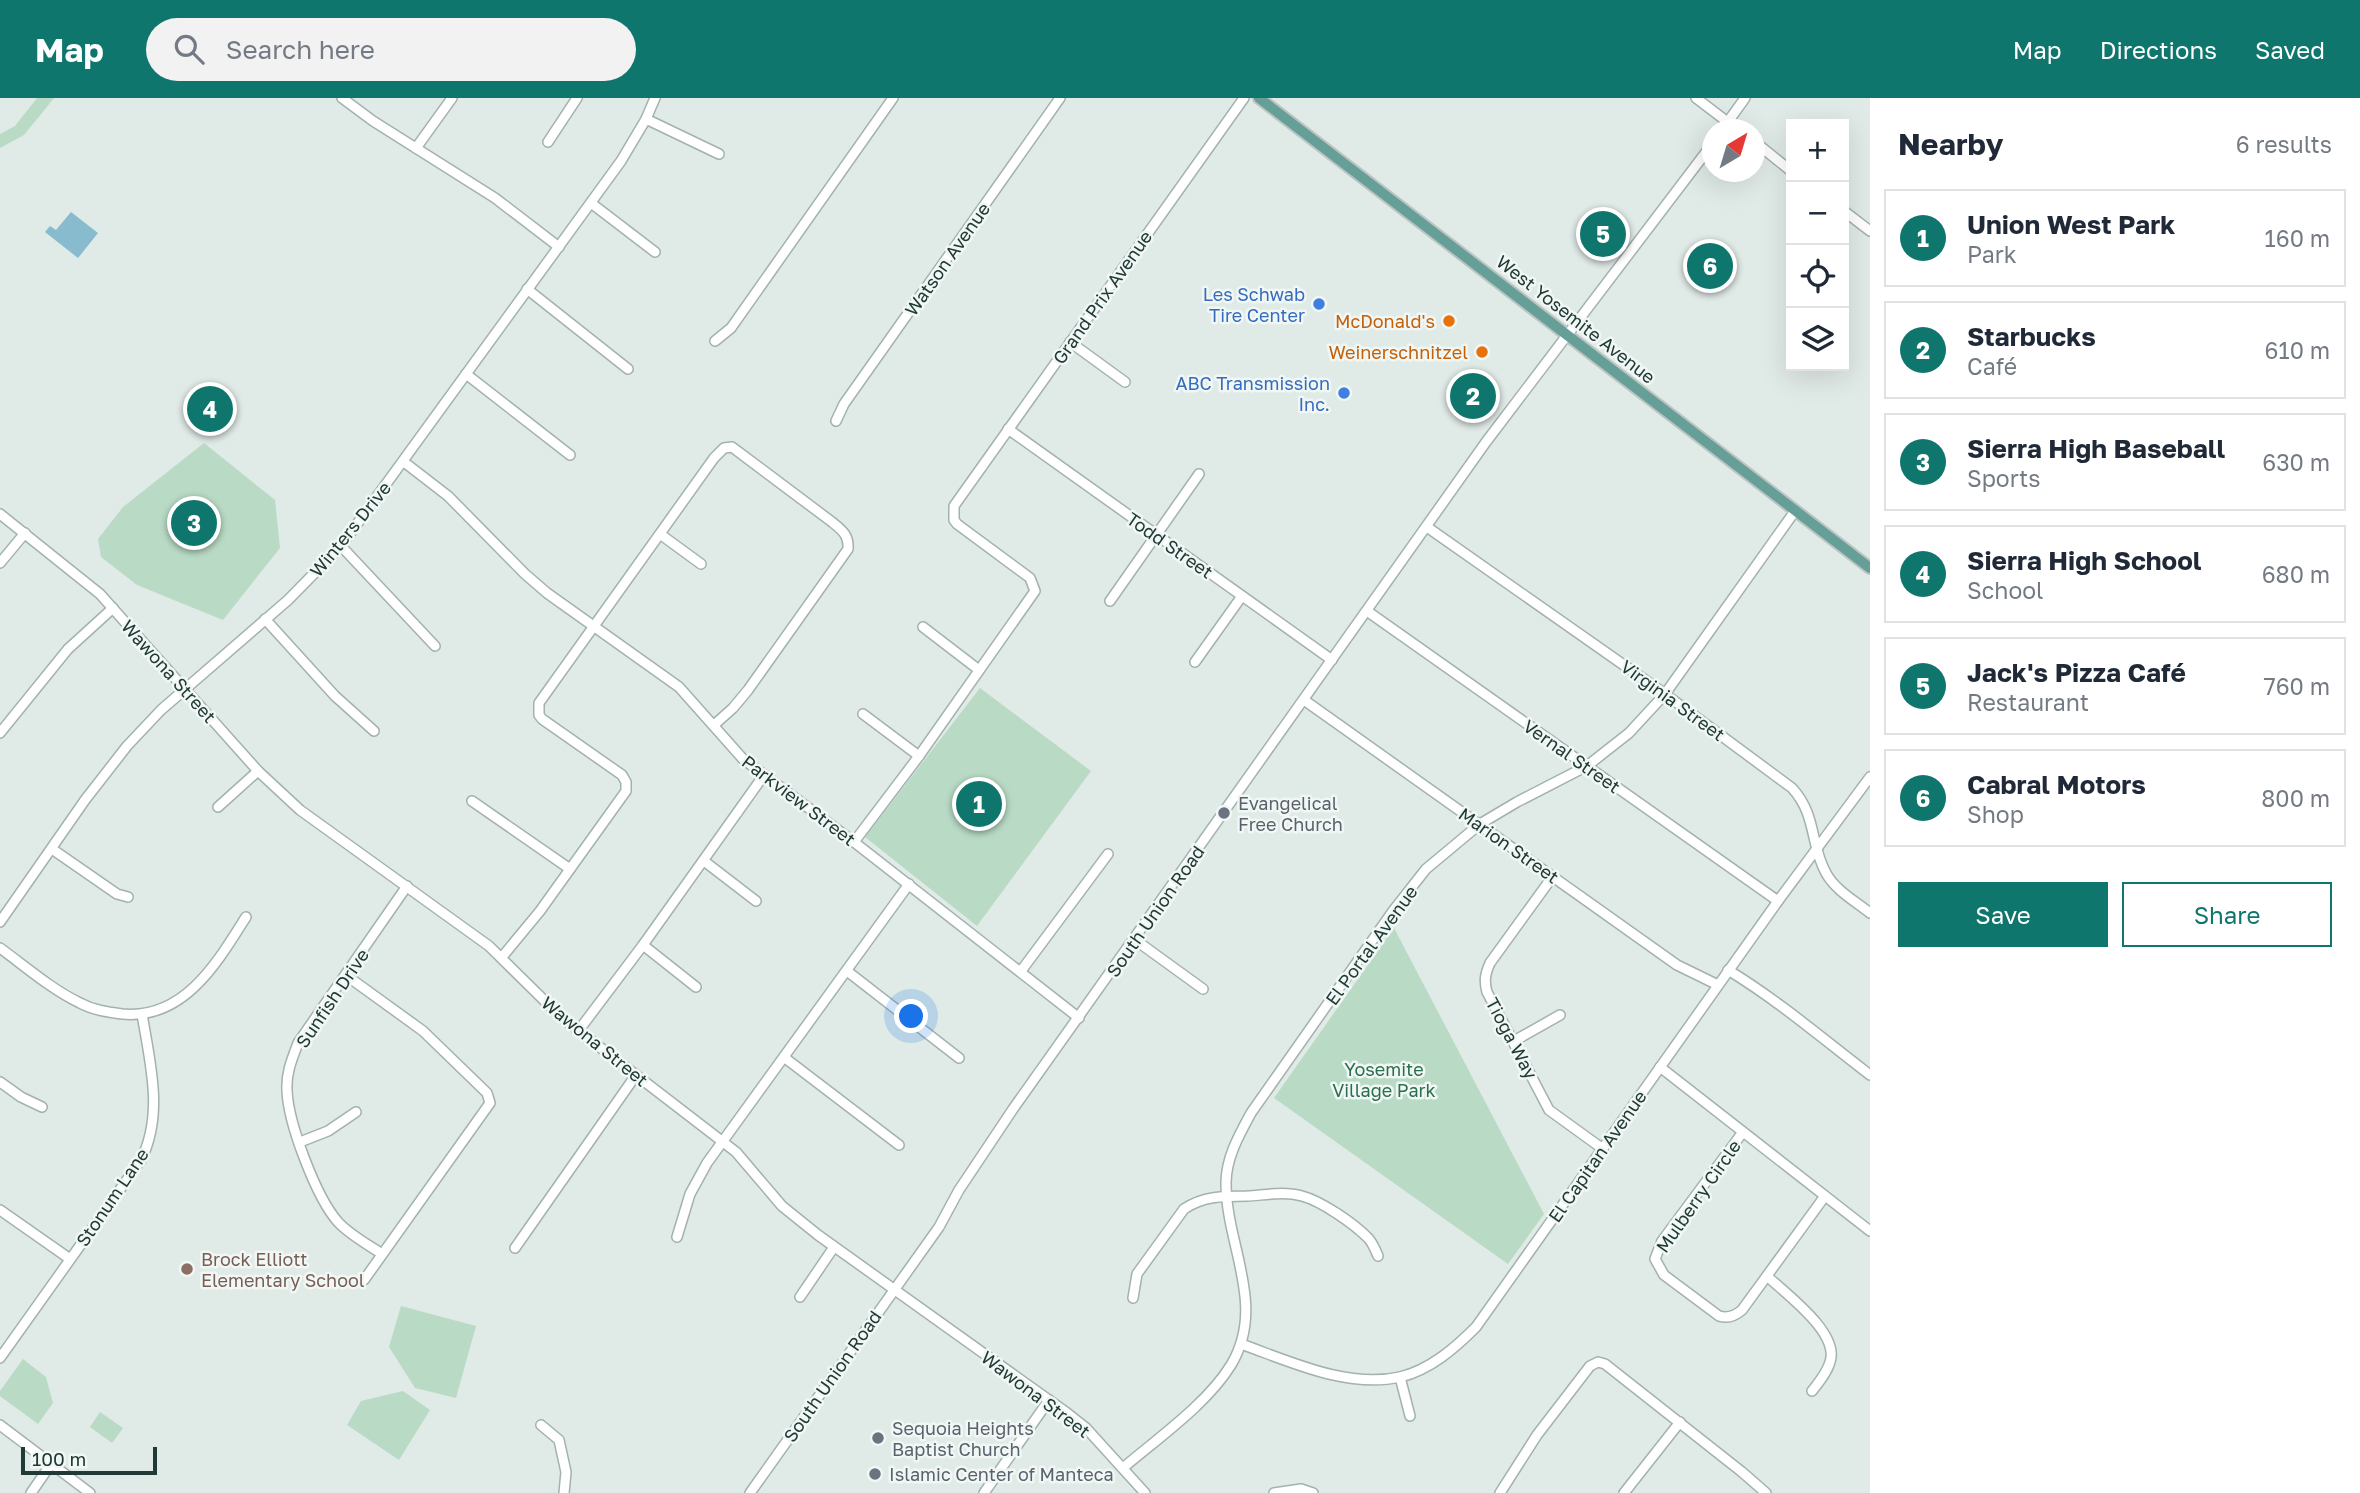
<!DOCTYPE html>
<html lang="en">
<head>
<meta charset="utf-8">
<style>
  body { margin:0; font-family:"Golos Text",sans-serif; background:#f2f2f3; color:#1f2937 }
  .controls { position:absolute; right:21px; top:21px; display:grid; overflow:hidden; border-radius:0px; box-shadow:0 7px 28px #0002 }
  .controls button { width:63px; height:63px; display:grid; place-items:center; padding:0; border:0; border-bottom:2px solid #e0e1e3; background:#fff; color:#1f2937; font:35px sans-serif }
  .compass { position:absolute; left:1702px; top:21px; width:63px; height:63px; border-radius:50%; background:#fff; box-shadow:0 7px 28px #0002; rotate:38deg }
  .scale { position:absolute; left:21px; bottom:18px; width:136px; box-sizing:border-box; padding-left:7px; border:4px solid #213a36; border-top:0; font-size:19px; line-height:24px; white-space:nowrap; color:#213a36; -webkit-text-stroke:5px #f0f7f4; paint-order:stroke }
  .you { position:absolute; left:912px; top:919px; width:24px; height:24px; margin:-18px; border:5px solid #fff; border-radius:50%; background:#1a73e8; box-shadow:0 0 0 10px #1a73e833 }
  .badge { display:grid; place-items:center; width:46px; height:46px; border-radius:50%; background:#0f766e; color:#fff; font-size:23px; font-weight:700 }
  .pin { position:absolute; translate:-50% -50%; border:4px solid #fff; box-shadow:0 2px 7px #0006 }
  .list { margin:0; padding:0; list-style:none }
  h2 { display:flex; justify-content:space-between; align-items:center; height:91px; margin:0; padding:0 28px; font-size:30px }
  h2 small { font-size:23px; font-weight:400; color:#747a83 }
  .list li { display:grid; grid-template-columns:46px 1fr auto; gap:21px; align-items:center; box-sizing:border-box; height:98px; margin:0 14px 14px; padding:0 14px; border:2px solid #e0e1e3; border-radius:0px }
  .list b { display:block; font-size:26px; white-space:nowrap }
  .list p { margin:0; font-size:23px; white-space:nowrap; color:#747a83 }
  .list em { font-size:23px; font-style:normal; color:#747a83 }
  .actions { display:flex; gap:14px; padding:21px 28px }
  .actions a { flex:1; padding:16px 0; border:2px solid #0f766e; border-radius:0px; text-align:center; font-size:24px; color:#0f766e }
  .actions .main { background:#0f766e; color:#fff }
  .icon { flex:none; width:38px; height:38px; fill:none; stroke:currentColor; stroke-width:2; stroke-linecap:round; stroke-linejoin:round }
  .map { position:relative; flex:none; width:1870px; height:1395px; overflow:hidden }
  header { display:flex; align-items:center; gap:42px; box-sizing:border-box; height:98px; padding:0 35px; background:#0f766e; color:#fff }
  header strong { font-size:33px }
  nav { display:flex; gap:38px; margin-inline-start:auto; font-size:24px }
  .search { width:490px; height:63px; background:#f2f2f3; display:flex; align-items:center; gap:18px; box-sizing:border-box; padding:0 24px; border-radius:38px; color:#747a83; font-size:26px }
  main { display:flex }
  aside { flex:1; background:#fff }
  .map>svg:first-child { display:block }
  .green { fill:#b9dbc6 }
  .water { fill:#88bbce }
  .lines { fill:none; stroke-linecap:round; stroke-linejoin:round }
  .minor-casing { stroke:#a3b2ae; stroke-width:12 }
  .major-casing { stroke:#bcc4c3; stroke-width:14 }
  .minor { stroke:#fff; stroke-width:9 }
  .major { stroke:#659f97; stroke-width:10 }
  .shop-dot { fill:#3f7fe0; stroke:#f0f7f4; stroke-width:2.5 }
  .food-dot { fill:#e8710a; stroke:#f0f7f4; stroke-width:2.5 }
  .worship-dot { fill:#6b7280; stroke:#f0f7f4; stroke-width:2.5 }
  .education-dot { fill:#8d6e63; stroke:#f0f7f4; stroke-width:2.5 }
  .labels { text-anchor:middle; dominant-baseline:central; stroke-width:5; stroke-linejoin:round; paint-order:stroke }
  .street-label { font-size:18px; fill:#213a36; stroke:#f0f7f4 }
  .shop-label { font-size:18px; fill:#366cbe; stroke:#f0f7f4; text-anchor:end }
  .food-label { font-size:18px; fill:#c56008; stroke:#f0f7f4; text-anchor:end }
  .worship-label { font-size:18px; fill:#5b616d; stroke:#f0f7f4; text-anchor:start }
  .park-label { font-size:18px; fill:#2c6f4e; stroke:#f0f7f4 }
  .education-label { font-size:18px; fill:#785e54; stroke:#f0f7f4; text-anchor:start }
</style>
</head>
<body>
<header>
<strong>Map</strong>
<div class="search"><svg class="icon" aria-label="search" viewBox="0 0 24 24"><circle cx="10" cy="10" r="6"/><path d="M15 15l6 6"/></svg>Search here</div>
<nav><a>Map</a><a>Directions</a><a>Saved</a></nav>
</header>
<main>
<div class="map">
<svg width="1870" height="1395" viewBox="0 0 1870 1395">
  <rect width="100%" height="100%" fill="#e0eae7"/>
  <g class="green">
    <path d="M37,0H54L24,37L0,50V36L15,28Z"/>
    <path d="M204,345L275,402L280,450L223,522L137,487L101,459L98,441L123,409Z"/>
    <path d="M980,590L1091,673L977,828L865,739Z"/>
    <path d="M1394,830L1544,1116L1508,1166L1274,1000Z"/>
    <path d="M401,1208L476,1228L456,1300L415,1290L389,1249Z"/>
    <path d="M23,1261L46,1279L53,1305L38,1326L0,1298V1293Z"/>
    <path d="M403,1293L430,1312L399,1362L347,1327L361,1303Z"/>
    <path d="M100,1314L123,1330L112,1345L90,1329Z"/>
  </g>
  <path class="water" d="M71,114L98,135L78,160L45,134L50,128L56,132Z"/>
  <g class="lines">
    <g class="minor-casing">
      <g id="minor">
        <path d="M342,0L373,23L495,100L559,149"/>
        <path d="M1696,0L1738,32"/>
        <path d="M646,21L719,56"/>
        <path d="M1722,32L1745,0"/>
        <path d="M548,44L577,0"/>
        <path d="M1755,44L1791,73"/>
        <path d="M416,50L452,0"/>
        <path d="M591,105L655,154"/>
        <path d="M1844,113L1870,133"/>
        <path d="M527,191L628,271"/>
        <path d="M715,243L731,230L893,0"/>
        <path d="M1070,244L1125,284"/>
        <path d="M466,276L570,357"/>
        <path d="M836,323L844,306L1060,0"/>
        <path d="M1008,331L1332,562"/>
        <path d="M404,364L448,398L525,476L547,495L679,589L743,661L854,744L1079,920"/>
        <path d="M0,416L100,496L258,673L300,712L489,848L562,920L736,1054L782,1108L818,1137L1067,1315L1086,1330L1145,1395"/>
        <path d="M1427,429L1665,596L1792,690C1817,717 1810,747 1826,775C1835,792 1855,803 1870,815"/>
        <path d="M660,436L701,466"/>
        <path d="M341,448L435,548"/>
        <path d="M0,465L25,435"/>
        <path d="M1110,503L1199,376"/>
        <path d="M1367,513L1778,803"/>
        <path d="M265,521L335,598L374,633"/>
        <path d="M923,529L979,572"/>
        <path d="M1195,564L1242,498"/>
        <path d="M1304,602L1677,867L1718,887"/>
        <path d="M863,616L919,658"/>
        <path d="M0,635L68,551L113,510"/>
        <path d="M472,703L570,771"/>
        <path d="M218,709L258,673"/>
        <path d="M854,744L919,658L1035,493L1030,480L957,426L954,422V408L1244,0"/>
        <path d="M52,751L117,796L128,799"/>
        <path d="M704,763L756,803"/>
        <path d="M1553,778L1490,865C1485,876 1484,883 1487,894L1549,1012L1603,1051"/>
        <path d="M0,824L85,702L127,648L161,612L288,502L341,448L621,63L646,21L655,0"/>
        <path d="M1134,841L1203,891"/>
        <path d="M643,847L696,889"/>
        <path d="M0,850C26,869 51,891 80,905C93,912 107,914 122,916C184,922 217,865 246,819"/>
        <path d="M502,859L540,813L626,693V684L622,677L542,621L539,617V605L714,360L724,350L732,349L832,424C842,432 849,437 848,451L748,592L733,610L714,627"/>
        <path d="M1728,872C1779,903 1823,941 1870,977"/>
        <path d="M847,873L959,960"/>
        <path d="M1021,873L1108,756"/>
        <path d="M347,878L423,933L487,995L490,1005L364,1182"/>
        <path d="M579,932L643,847L764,677"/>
        <path d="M1514,943L1560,917"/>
        <path d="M785,960L899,1047"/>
        <path d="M1660,969L1870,1133"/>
        <path d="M0,984L21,999L42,1009"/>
        <path d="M1743,1034L1662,1143L1655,1161L1664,1177L1719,1218C1728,1221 1735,1218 1742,1212L1825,1098"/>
        <path d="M300,1044L328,1033L356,1014"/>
        <path d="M0,1112L70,1161"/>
        <path d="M677,1139L690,1096L707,1065L909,786"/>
        <path d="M515,1150L636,977"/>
        <path d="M382,1156C367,1146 350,1137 338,1124C316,1099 288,1025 287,992C286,975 292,961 298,945L407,788"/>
        <path d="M1767,1178C1786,1196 1840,1235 1830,1264C1827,1275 1819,1284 1812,1293"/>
        <path d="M800,1199L834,1149"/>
        <path d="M1133,1200L1137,1176L1184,1111C1203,1098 1224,1098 1247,1098C1265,1097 1284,1093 1302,1098C1321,1103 1353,1125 1367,1139C1372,1143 1375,1151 1378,1158"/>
        <path d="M1241,1246C1289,1263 1347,1291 1400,1279C1430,1272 1455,1250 1476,1229L1778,803L1870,679"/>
        <path d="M0,1260L141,1062C164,1016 150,965 142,916"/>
        <path d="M1400,1279L1410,1318"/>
        <path d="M0,1327L90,1395"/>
        <path d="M541,1327L559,1342L566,1374L564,1395"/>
        <path d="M1123,1370C1158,1340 1207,1306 1231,1267C1267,1207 1226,1148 1226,1085C1226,1060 1239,1037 1251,1015L1393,813L1426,771L1480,726L1517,704L1587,668L1629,635L1665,596L1795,413"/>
        <path d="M31,1395L51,1366"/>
        <path d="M750,1395L939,1129L959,1092L1013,1011L1486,344L1713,45"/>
        <path d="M984,1395L1049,1302"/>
        <path d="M1274,1395L1301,1391L1313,1395"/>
        <path d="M1500,1395L1537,1337L1590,1268L1598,1264L1605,1266L1742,1374L1766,1395"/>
        <path d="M1624,1395L1680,1324"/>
      </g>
    </g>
    <g class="major-casing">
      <path id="major" d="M1259,0L1870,470"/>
    </g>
    <use href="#minor" class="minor"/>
    <use href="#major" class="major"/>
  </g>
  <g class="shop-dot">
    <circle cx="1319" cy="206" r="7"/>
    <circle cx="1344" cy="295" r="7"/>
  </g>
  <g class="food-dot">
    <circle cx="1449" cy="223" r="7"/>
    <circle cx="1482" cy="254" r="7"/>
  </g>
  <g class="worship-dot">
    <circle cx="1224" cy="715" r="7"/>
    <circle cx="878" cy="1340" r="7"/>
    <circle cx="875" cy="1376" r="7"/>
  </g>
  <circle class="education-dot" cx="187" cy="1171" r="7"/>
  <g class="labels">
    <g class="street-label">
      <text transform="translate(947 161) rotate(-55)">Watson Avenue</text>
      <text transform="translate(1102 199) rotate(-55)">Grand Prix Avenue</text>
      <text transform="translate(1576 221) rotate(38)">West Yosemite Avenue</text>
      <text transform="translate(350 431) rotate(-51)">Winters Drive</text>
      <text transform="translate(1170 447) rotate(35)">Todd Street</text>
      <text transform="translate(169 573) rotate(48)">Wawona Street</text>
      <text transform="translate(1673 602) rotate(36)">Virginia Street</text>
      <text transform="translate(1572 658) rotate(35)">Vernal Street</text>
      <text transform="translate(799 702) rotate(37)">Parkview Street</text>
      <text transform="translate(1509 747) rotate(35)">Marion Street</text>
      <text transform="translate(1155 813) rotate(-55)">South Union Road</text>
      <text transform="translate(1371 847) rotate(-54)">El Portal Avenue</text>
      <text transform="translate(332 900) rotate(-56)">Sunfish Drive</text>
      <text transform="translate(1512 940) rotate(62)">Tioga Way</text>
      <text transform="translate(595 943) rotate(39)">Wawona Street</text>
      <text transform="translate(1597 1058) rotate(-55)">El Capitan Avenue</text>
      <text transform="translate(1698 1098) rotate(-55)">Mulberry Circle</text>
      <text transform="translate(112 1099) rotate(-56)">Stonum Lane</text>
      <text transform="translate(832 1278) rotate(-55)">South Union Road</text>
      <text transform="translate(1036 1296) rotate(37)">Wawona Street</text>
    </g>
    <g class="shop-label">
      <text x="1305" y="196">Les Schwab<tspan x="1305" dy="21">Tire Center</tspan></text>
      <text x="1330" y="285">ABC Transmission<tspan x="1330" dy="21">Inc.</tspan></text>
    </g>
    <g class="food-label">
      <text x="1435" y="223">McDonald's</text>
      <text x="1468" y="254">Weinerschnitzel</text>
    </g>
    <g class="worship-label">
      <text x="1238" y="705">Evangelical<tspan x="1238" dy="21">Free Church</tspan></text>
      <text x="892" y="1330">Sequoia Heights<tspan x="892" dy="21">Baptist Church</tspan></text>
      <text x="889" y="1376">Islamic Center of Manteca</text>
    </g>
    <g class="park-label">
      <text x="1384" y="971">Yosemite<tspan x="1384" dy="21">Village Park</tspan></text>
    </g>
    <g class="education-label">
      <text x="201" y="1161">Brock Elliott<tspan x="201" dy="21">Elementary School</tspan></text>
    </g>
  </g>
</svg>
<div class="controls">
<button>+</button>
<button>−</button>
<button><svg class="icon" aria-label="locate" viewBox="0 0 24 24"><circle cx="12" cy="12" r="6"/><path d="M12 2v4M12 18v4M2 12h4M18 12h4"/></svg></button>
<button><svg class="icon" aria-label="layers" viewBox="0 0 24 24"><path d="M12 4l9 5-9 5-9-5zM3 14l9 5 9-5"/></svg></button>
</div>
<svg class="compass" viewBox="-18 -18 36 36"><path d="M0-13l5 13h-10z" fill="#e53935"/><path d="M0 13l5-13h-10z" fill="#747a83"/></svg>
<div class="scale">100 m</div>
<div class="you"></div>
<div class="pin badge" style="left:979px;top:706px">1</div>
<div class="pin badge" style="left:1473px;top:298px">2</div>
<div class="pin badge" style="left:194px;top:425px">3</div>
<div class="pin badge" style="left:210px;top:311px">4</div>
<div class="pin badge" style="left:1603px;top:136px">5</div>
<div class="pin badge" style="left:1710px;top:168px">6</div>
</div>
<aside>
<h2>Nearby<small>6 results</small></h2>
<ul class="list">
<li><span class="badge">1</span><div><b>Union West Park</b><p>Park</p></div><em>160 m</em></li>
<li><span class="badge">2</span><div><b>Starbucks</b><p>Café</p></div><em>610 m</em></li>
<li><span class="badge">3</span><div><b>Sierra High Baseball</b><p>Sports</p></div><em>630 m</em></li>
<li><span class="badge">4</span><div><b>Sierra High School</b><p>School</p></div><em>680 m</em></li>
<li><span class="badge">5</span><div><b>Jack's Pizza Café</b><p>Restaurant</p></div><em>760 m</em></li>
<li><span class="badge">6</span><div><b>Cabral Motors</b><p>Shop</p></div><em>800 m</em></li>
</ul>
<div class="actions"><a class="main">Save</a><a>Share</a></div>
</aside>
</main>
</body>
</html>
